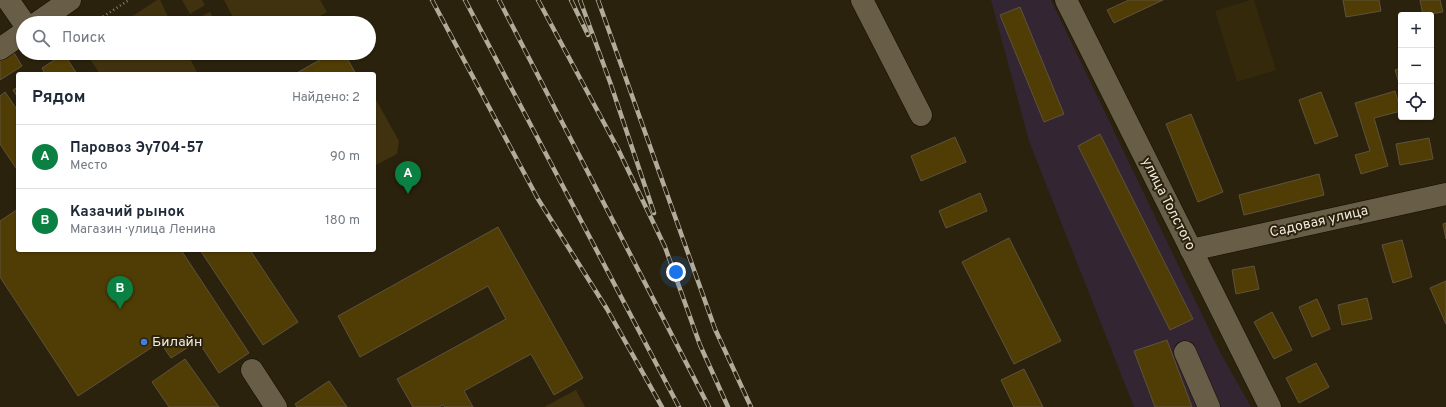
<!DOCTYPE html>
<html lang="ru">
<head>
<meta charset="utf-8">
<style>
  body { margin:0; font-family:Overpass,sans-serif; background:#f6f6f7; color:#1f2937 }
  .controls { position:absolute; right:12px; top:12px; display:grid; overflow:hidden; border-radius:4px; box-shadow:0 1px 3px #0004 }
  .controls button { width:36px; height:36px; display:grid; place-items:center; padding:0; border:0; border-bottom:1px solid #e0e1e3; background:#fff; color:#1f2937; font:20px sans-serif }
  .you { position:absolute; left:676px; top:272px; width:14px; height:14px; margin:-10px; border:3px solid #fff; border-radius:50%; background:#1a73e8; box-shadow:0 0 0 6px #1a73e833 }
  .badge { display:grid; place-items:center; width:26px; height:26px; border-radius:50%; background:#0b8043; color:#fff; font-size:13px; font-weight:700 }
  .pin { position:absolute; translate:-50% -33px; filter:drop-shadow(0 1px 2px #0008) }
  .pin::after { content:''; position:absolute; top:21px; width:14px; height:12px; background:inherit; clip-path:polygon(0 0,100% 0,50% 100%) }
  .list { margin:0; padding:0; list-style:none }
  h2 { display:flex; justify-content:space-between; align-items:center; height:52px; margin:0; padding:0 16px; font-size:17px }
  h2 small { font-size:13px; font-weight:400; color:#747a83 }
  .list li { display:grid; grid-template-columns:26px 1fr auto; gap:12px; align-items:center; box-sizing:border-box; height:64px; padding:0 16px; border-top:1px solid #e0e1e3 }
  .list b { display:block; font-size:15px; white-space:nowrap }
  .list p { margin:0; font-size:13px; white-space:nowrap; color:#747a83 }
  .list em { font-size:13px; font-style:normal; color:#747a83 }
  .icon { flex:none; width:22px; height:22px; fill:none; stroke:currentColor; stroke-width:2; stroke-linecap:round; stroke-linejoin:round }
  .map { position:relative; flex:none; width:1446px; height:407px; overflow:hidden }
  .search { position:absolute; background:#fff; box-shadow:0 1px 3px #0004; left:16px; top:16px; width:360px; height:44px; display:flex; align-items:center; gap:10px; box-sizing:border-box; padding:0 14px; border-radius:22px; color:#747a83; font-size:15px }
  .panel { position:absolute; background:#fff; box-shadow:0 1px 3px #0004; left:16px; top:72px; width:360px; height:180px; border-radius:4px }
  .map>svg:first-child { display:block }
  .built { fill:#35290c }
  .industrial { fill:#332532 }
  .green { fill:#40320f }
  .building { fill:#503d06; stroke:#5d533d }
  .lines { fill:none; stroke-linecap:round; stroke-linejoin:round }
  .minor-casing { stroke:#130b00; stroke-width:23 }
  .path { stroke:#87806e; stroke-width:2.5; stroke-dasharray:1 3; stroke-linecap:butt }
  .minor { stroke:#685e47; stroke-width:22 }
  .rail-casing { stroke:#b1ab9b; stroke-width:4.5 }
  .rail { stroke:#2b220d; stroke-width:3; stroke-dasharray:9; stroke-linecap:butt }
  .shop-dot { fill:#3f7fe0; stroke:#2b220d; stroke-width:1.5 }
  .labels { text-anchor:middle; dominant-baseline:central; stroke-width:4; stroke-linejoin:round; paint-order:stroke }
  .street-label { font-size:14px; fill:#efe9dc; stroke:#2b220d }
  .poi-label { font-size:14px; fill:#efe9dc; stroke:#2b220d; text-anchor:start }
</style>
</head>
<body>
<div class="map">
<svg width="1446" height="407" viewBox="0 0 1446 407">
  <rect width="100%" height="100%" fill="#2b220d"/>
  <path class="built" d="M1251,0H1254L1276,70L1237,82L1215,11Z"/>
  <path class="industrial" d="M991,0H1051L1220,352L1251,407H1134L1029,141Z"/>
  <g class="green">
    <path d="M157,0H160L171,23H122Z"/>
    <path d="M182,0H202L205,5L190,14Z"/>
    <path d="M224,0H320L327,12L308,23H236Z"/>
    <path d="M210,12L216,23H195L194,20Z"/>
    <path d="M86,53H187L198,74H100Z"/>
    <path d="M375,98L399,141L397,154L374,166Z"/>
    <path d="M576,390L585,407H544Z"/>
  </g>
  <g class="building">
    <path d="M1129,0H1163L1114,23L1107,10Z"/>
    <path d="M1343,0H1379L1381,11L1346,17Z"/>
    <path d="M1420,0H1440L1443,12L1423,15Z"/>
    <path d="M1020,7L1064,114L1044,122L1000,15Z"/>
    <path d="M11,48L22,66L0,80V55Z"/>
    <path d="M332,53H344L356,74H295Z"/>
    <path d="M64,54L77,74H45L42,68Z"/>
    <path d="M1401,68V89L1395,70Z"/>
    <path d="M18,87V98L13,90Z"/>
    <path d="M1395,91L1401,111L1374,118L1388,166L1361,174L1355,155L1370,151L1355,103Z"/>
    <path d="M5,92L18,111V171L0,144V96Z"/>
    <path d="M1321,92L1338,136L1315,144L1299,100Z"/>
    <path d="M1191,114L1223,192L1198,202L1166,124Z"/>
    <path d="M1100,134L1193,319L1170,330L1078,146Z"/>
    <path d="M955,137L966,162L921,181L911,156Z"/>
    <path d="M1429,138L1433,159L1400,165L1396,144Z"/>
    <path d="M1319,174L1324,195L1244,215L1239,195Z"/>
    <path d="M980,193L987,211L946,228L939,211Z"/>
    <path d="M18,209V250H181L249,353L219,373L198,341L171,358L160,342L78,396L0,277V221Z"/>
    <path d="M1446,223V239L1443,224Z"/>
    <path d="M498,227L583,378L554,395L531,354L464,391L473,407H445L443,405L439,407H413L397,379L506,319L488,286L360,357L338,316Z"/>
    <path d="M1009,238L1061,341L1014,364L962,262Z"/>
    <path d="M1402,240L1412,277L1393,283L1382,245Z"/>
    <path d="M200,250H250L298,322L263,345Z"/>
    <path d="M1254,266L1259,289L1236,294L1232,270Z"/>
    <path d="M1446,281V324L1430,288Z"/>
    <path d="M1367,298L1372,319L1342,325L1338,305Z"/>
    <path d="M1317,299L1330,329L1312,337L1299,307Z"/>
    <path d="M1272,312L1292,350L1274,359L1254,322Z"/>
    <path d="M1167,340L1192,407H1155L1134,351Z"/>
    <path d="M185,359L219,407H169L152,382Z"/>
    <path d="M1316,363L1329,387L1299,403L1286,378Z"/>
    <path d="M1024,369L1043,407H1014L1001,380Z"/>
    <path d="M329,381L347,407H297L295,404Z"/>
  </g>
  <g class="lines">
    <g class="minor-casing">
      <g id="minor">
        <path d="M8,0L24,23"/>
        <path d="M862,0L921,115"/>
        <path d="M1066,0L1270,407"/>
        <path d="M37,23L70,0"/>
        <path d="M0,49L23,33"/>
        <path d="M1191,250L1446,194"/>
        <path d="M1185,352L1209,407"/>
        <path d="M252,370L276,407"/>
      </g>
    </g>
    <g class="path">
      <path d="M93,23L129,0"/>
      <path d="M40,53L43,56L47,53"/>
    </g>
    <use href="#minor" class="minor"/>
    <g class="rail-casing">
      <g id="rail">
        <path d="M432,0L538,199L607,309L662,407"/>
        <path d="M465,0L679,407"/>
        <path d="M499,0L709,407"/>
        <path d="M538,0L618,149L665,247L700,345L728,407"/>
        <path d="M571,0L588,35"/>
        <path d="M580,0L610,82L654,213"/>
        <path d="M598,0L715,329L751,407"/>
      </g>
    </g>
    <use href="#rail" class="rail"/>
  </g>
  <circle class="shop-dot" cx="144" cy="342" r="4"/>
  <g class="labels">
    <g class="street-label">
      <text transform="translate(1168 204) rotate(63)">улица Толстого</text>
      <text transform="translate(1319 222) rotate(-13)">Садовая улица</text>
    </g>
    <g class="poi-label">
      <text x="152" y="342">Билайн</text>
    </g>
  </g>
</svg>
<div class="controls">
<button>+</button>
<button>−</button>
<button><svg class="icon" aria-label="locate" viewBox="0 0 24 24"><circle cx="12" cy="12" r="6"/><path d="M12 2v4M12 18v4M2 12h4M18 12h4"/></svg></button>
</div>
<div class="you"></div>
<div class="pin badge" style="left:408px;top:194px">A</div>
<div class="pin badge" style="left:120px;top:309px">B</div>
<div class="search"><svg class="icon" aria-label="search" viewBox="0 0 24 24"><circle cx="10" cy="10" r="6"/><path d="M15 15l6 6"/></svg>Поиск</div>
<section class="panel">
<h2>Рядом<small>Найдено: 2</small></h2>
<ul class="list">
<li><span class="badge">A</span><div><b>Паровоз Эу704-57</b><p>Место</p></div><em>90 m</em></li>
<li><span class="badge">B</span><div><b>Казачий рынок</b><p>Магазин · улица Ленина</p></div><em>180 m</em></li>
</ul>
</section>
</div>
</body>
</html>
